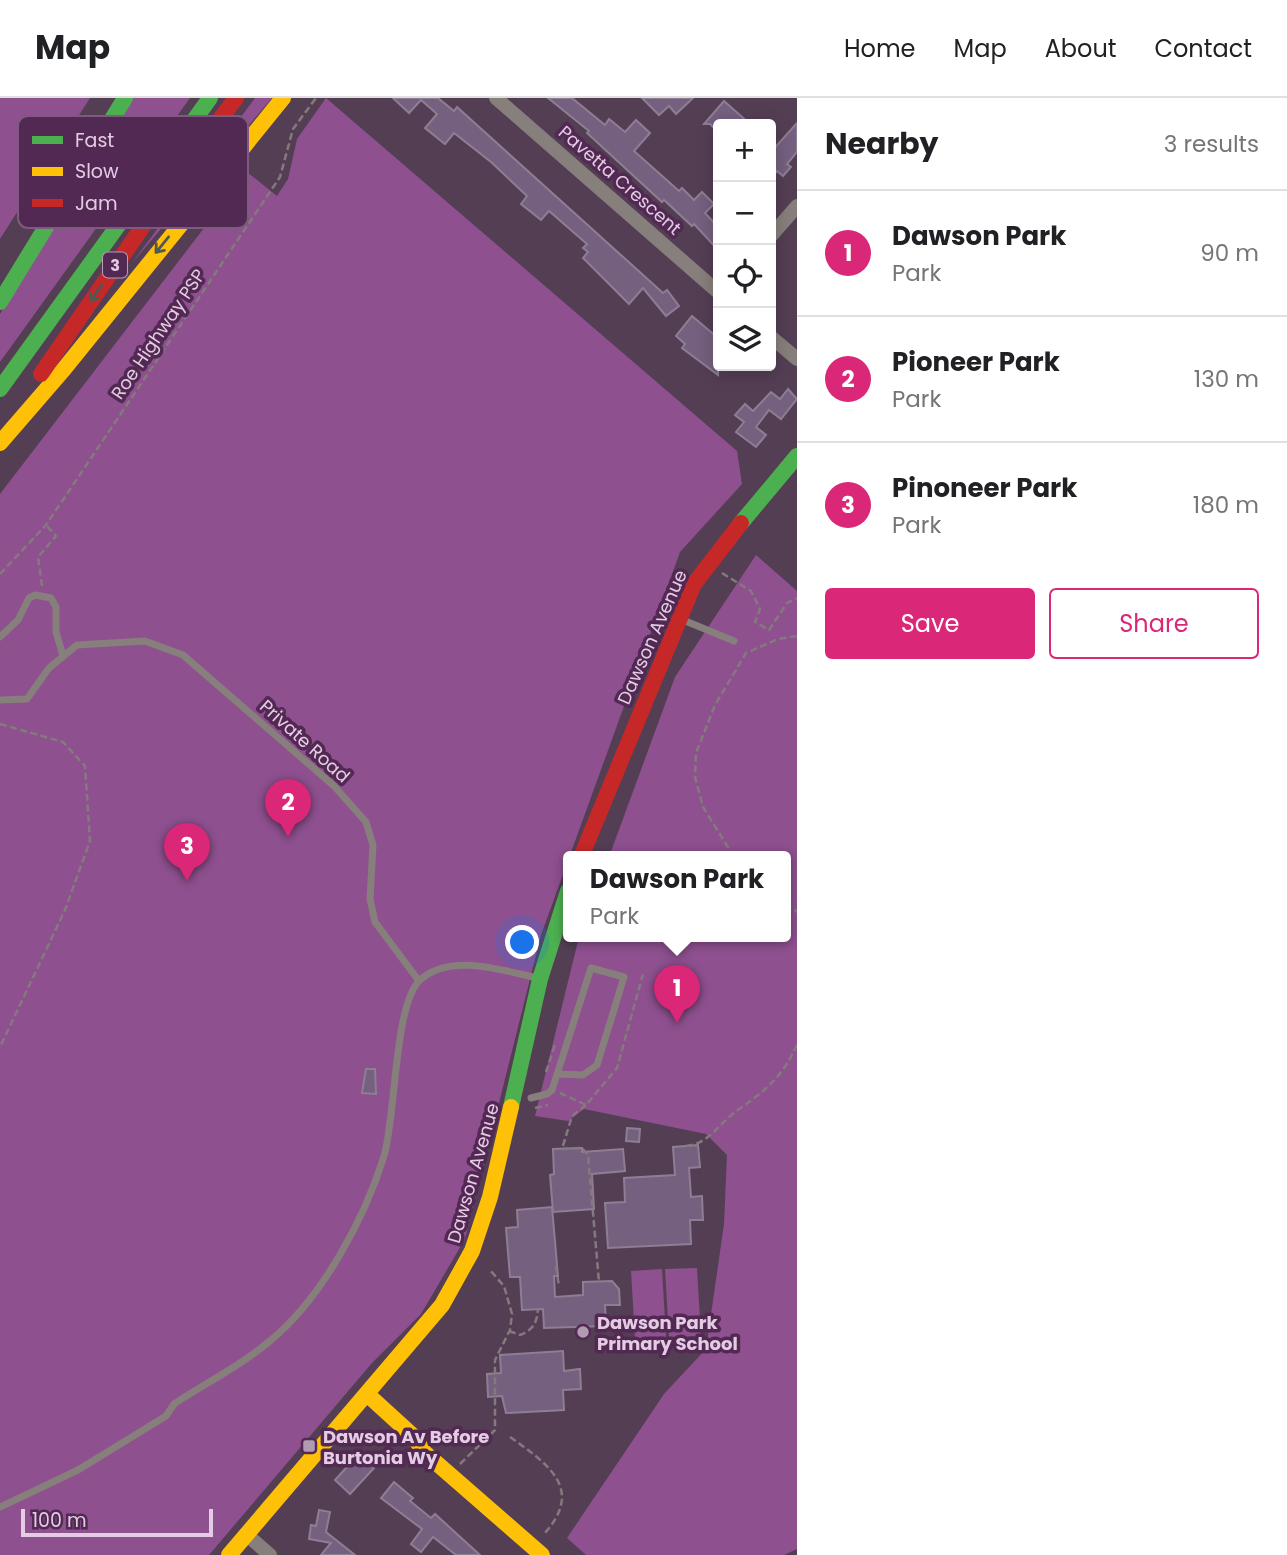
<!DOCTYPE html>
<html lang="en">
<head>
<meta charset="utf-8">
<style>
  body { margin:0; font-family:Poppins,sans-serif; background:#f2f2f2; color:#202124 }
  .controls { position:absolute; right:21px; top:21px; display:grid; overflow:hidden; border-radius:7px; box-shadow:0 4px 18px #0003 }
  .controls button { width:63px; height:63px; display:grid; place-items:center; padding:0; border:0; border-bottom:2px solid #e0e0e0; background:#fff; color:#202124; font:35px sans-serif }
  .scale { position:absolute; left:21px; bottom:18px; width:192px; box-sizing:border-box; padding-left:7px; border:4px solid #e5cce5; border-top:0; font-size:19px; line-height:24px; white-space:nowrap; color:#e5cce5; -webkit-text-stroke:5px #522953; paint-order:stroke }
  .you { position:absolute; left:523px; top:845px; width:24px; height:24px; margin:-18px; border:5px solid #fff; border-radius:50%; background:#1a73e8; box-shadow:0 0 0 10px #1a73e833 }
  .badge { display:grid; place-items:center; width:46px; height:46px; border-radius:50%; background:#db2777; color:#fff; font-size:23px; font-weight:700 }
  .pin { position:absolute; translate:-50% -58px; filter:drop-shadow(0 2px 4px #0008) }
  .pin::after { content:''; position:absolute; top:37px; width:24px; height:21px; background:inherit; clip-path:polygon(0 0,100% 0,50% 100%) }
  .popup { position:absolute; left:563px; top:753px; width:228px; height:91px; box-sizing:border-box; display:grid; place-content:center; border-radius:7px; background:#fff; filter:drop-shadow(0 2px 5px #0005); font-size:23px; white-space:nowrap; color:#757577 }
  .popup b { font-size:26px; color:#202124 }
  .popup::after { content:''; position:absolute; left:50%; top:100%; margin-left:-14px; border:14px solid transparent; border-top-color:#fff }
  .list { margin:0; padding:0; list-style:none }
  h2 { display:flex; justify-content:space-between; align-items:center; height:91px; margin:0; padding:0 28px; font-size:30px }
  h2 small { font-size:23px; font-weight:400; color:#757577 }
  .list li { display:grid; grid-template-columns:46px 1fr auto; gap:21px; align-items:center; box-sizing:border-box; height:126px; padding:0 28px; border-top:2px solid #e0e0e0 }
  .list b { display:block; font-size:26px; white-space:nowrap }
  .list p { margin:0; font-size:23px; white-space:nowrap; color:#757577 }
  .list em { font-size:23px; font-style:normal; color:#757577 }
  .actions { display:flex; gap:14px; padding:21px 28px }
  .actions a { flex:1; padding:16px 0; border:2px solid #db2777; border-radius:7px; text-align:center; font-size:24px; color:#db2777 }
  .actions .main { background:#db2777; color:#fff }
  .icon { flex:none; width:38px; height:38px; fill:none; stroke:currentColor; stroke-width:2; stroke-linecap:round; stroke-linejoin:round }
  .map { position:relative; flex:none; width:797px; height:1457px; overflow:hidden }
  header { display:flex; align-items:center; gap:42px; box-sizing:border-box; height:98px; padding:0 35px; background:#fff; border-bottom:2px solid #e0e0e0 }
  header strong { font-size:33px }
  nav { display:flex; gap:38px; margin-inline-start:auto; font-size:24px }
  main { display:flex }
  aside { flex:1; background:#fff }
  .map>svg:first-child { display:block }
  .green { fill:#8e508f }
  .building { fill:#75607f; stroke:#8e7e93; stroke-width:2 }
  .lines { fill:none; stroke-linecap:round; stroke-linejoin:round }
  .path { stroke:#847a7d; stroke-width:2.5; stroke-dasharray:7 3.5; stroke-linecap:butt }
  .lane { stroke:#877f7b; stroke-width:7 }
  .street { stroke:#877f7b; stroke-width:14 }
  .fast { stroke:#4caf50; stroke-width:16 }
  .slow { stroke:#ffc107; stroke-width:16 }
  .jam { stroke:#c62828; stroke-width:16 }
  .oneway { stroke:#505852 }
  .poi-dot { fill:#b29ab2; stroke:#522953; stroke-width:2.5 }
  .labels { text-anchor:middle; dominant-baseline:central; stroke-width:7; stroke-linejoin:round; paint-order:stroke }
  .shield { fill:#522953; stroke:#b99bb9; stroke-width:2 }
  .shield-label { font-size:16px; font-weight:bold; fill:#e5cce5 }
  .street-label { font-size:18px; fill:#e5cce5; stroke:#522953 }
  .poi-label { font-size:18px; font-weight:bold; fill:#e5cce5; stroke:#522953; text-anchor:start }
  .key { fill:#522953; stroke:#7e5a7f; stroke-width:2 }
  .key-label { font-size:19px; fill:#e5cce5 }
</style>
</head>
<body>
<header>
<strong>Map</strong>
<nav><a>Home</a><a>Map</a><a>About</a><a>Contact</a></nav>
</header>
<main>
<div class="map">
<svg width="797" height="1457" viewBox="0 0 797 1457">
  <rect width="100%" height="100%" fill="#543e54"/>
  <g class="green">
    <path d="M0,0H90L0,141Z"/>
    <path d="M131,0H190L0,264V216Z"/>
    <path d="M255,0H272L132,165Z"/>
    <path d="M326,0L737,353L742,386L680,454L541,837L465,1141L421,1216L372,1265L209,1457H0V396L247,74L277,98L288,81L297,41Z"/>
    <path d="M756,457L797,493V1451L784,1457H586L567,1440L664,1296L706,1251L724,1126L727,1057L706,1036L584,1011L568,1023L535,1018L579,839H786V759H609L675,579Z"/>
    <path d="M697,1170L701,1238L669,1239L665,1171Z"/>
    <path d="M662,1171L666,1239L635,1241L631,1173Z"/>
  </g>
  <g class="building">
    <path d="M393,0H438L454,13L457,9L663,195L667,192L679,208L666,218L643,190L629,206L583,160L588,154L583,150L587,146L549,113L541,122L521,106L527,98L491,64L454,35L445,46L425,30L437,16L421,2L409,15Z"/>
    <path d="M548,0H572L605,27L609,21L625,34L636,22L650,35L634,53L679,93L682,90L694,102L702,94L714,106L705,115L718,129V152L694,126L692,128L664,102L662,104L587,35L589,33Z"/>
    <path d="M642,0H693L676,16L669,8L659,17Z"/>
    <path d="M724,3L750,26H718V34L710,26H704Z"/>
    <path d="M797,25V54L787,66L791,69L783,78L777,73L771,81V54Z"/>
    <path d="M692,218L718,240V277L682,250L685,246L676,238Z"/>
    <path d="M788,291L797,301L781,321L769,312L756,329L766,337L756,349L736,334L744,324L735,317L745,306L753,313L771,294L780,301Z"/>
    <path d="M366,971H375L376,996L362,995Z"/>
    <path d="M627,1030L640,1031L639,1044L626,1043Z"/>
    <path d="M698,1047L700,1069L689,1070L691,1099L702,1098L703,1122H690L691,1146L608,1150L605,1105L625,1104L624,1080L675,1077L673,1049Z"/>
    <path d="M582,1050V1054L623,1051L625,1073L592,1076L594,1111L553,1114L550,1077L554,1076L553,1051Z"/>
    <path d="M552,1109L558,1178H554L555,1199L583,1197V1184L612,1183L619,1191L620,1207H605L606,1228L544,1230L543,1211L522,1212L520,1179H510L506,1130L518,1129L517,1112Z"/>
    <path d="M563,1253L564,1273L580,1271L581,1291L563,1292L564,1312L506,1315L502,1298L488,1299L487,1276L501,1275L500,1257Z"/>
    <path d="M359,1356L374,1370L350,1396L335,1382Z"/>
    <path d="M394,1384L413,1400L410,1403L431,1420L435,1416L480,1457H456L433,1439L421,1454L411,1446L422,1431L381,1400Z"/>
    <path d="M319,1412L330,1414L326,1434L355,1457H321L331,1445L309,1441L311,1427L316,1428Z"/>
  </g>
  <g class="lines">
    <g class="path">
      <path d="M722,475L751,493L760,511L755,524L769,532L787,505L797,500"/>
      <path d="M0,476L46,427L280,79L293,31L316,0"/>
      <path d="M42,488L38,459L56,438L46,427"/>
      <path d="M0,626L63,644L85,668L90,743L65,812L0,949"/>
      <path d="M734,759L703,709L695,679L696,655L715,607L746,555L778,541L797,538"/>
      <path d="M786,805L797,814"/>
      <path d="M546,974L556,944"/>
      <path d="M560,995L586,1007L617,970L643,876"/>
      <path d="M586,1007L572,1018L562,1051L582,1050L588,1057L599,1184"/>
      <path d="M535,1010L548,1007"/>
      <path d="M686,1048C708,1046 718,1027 735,1014C762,995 784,979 797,946"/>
      <path d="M556,1168L559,1189"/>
      <path d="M509,1233L520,1237C533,1232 537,1225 538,1211"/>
      <path d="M510,1339C548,1366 585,1391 544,1436"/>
      <path d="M460,1366L495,1332V1262L510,1232L512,1216L504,1188L489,1171"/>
    </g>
    <g class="lane">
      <path d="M683,522L734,543"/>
      <path d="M0,539L18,522L29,500L35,497L51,500L56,509V534L63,558"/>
      <path d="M0,602L27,601L49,570L77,547L145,543L183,557L334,688L366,724L373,747L370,801L375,824L419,883"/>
      <path d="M531,1000L547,996L552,992L591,870L624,879L597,967L583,977L557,976"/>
      <path d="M0,1409L78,1372L166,1318L174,1306C206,1285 242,1267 271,1242C322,1200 365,1120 384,1058C396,1018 394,906 420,882C451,854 503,873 538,880"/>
    </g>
    <g class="street">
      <path d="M496,0L718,194"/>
      <path d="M771,138L797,108"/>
      <path d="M771,239L797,261"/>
      <path d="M247,1437L270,1457"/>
    </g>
    <g class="fast">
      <path d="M0,204L125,0"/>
      <path d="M0,291L210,0"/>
      <path d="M741,425L797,358"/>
      <path d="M511,1009L540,881L568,793"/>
    </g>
    <g class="slow">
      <path d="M0,345L64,271L283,0"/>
      <path d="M368,1297L413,1338L425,1355L542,1457"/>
      <path d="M229,1457L442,1207L472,1153L490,1099L511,1009"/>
    </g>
    <g class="jam">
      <path d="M41,276L174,83L236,0"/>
      <path d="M581,759L694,486L741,425"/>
    </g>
  </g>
  <defs><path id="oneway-shaft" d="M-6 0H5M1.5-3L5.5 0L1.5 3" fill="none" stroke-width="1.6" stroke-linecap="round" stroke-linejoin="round" transform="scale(1.75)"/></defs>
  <g class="oneway">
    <use href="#oneway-shaft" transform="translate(162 147) rotate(129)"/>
    <use href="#oneway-shaft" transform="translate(96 195) rotate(125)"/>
  </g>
  <g class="poi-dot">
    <circle cx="583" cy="1234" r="7"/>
    <rect x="302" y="1341" width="14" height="14" rx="3.5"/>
  </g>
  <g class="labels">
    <rect class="shield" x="103" y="154.5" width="24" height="25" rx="5"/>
    <g class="shield-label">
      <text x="115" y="167">3</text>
    </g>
    <g class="street-label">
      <text transform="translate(620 82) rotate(41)">Pavetta Crescent</text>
      <text transform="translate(158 236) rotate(-56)">Roe Highway PSP</text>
      <text transform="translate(652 539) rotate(-66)">Dawson Avenue</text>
      <text transform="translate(305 643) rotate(42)">Private Road</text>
      <text transform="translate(473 1075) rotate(-74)">Dawson Avenue</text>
    </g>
    <g class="poi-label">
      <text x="597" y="1224">Dawson Park<tspan x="597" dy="21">Primary School</tspan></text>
      <text x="323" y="1338">Dawson Av Before<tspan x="323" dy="21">Burtonia Wy</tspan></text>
    </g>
  </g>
  <rect x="18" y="18" width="230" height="112" rx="10" class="key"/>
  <rect x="32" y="38" width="31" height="8" fill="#4caf50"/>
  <rect x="32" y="69" width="31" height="9" fill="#ffc107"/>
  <rect x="32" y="101" width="31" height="8" fill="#c62828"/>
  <g class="key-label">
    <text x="75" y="49">Fast</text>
    <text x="75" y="80">Slow</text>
    <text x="75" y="112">Jam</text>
  </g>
</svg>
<div class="controls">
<button>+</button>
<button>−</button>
<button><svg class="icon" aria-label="locate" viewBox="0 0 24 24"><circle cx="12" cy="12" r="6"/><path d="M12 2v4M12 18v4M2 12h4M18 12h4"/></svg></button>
<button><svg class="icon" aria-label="layers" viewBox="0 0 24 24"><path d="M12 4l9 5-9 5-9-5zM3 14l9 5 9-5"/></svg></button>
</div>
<div class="scale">100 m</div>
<div class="you"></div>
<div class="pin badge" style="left:677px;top:925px">1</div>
<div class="popup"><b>Dawson Park</b>Park</div>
<div class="pin badge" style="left:288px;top:739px">2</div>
<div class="pin badge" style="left:187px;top:783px">3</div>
</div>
<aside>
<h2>Nearby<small>3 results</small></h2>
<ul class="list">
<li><span class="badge">1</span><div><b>Dawson Park</b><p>Park</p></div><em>90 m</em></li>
<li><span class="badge">2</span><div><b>Pioneer Park</b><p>Park</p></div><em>130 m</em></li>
<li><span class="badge">3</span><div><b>Pinoneer Park</b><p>Park</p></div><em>180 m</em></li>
</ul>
<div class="actions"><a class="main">Save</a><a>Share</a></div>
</aside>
</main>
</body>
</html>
